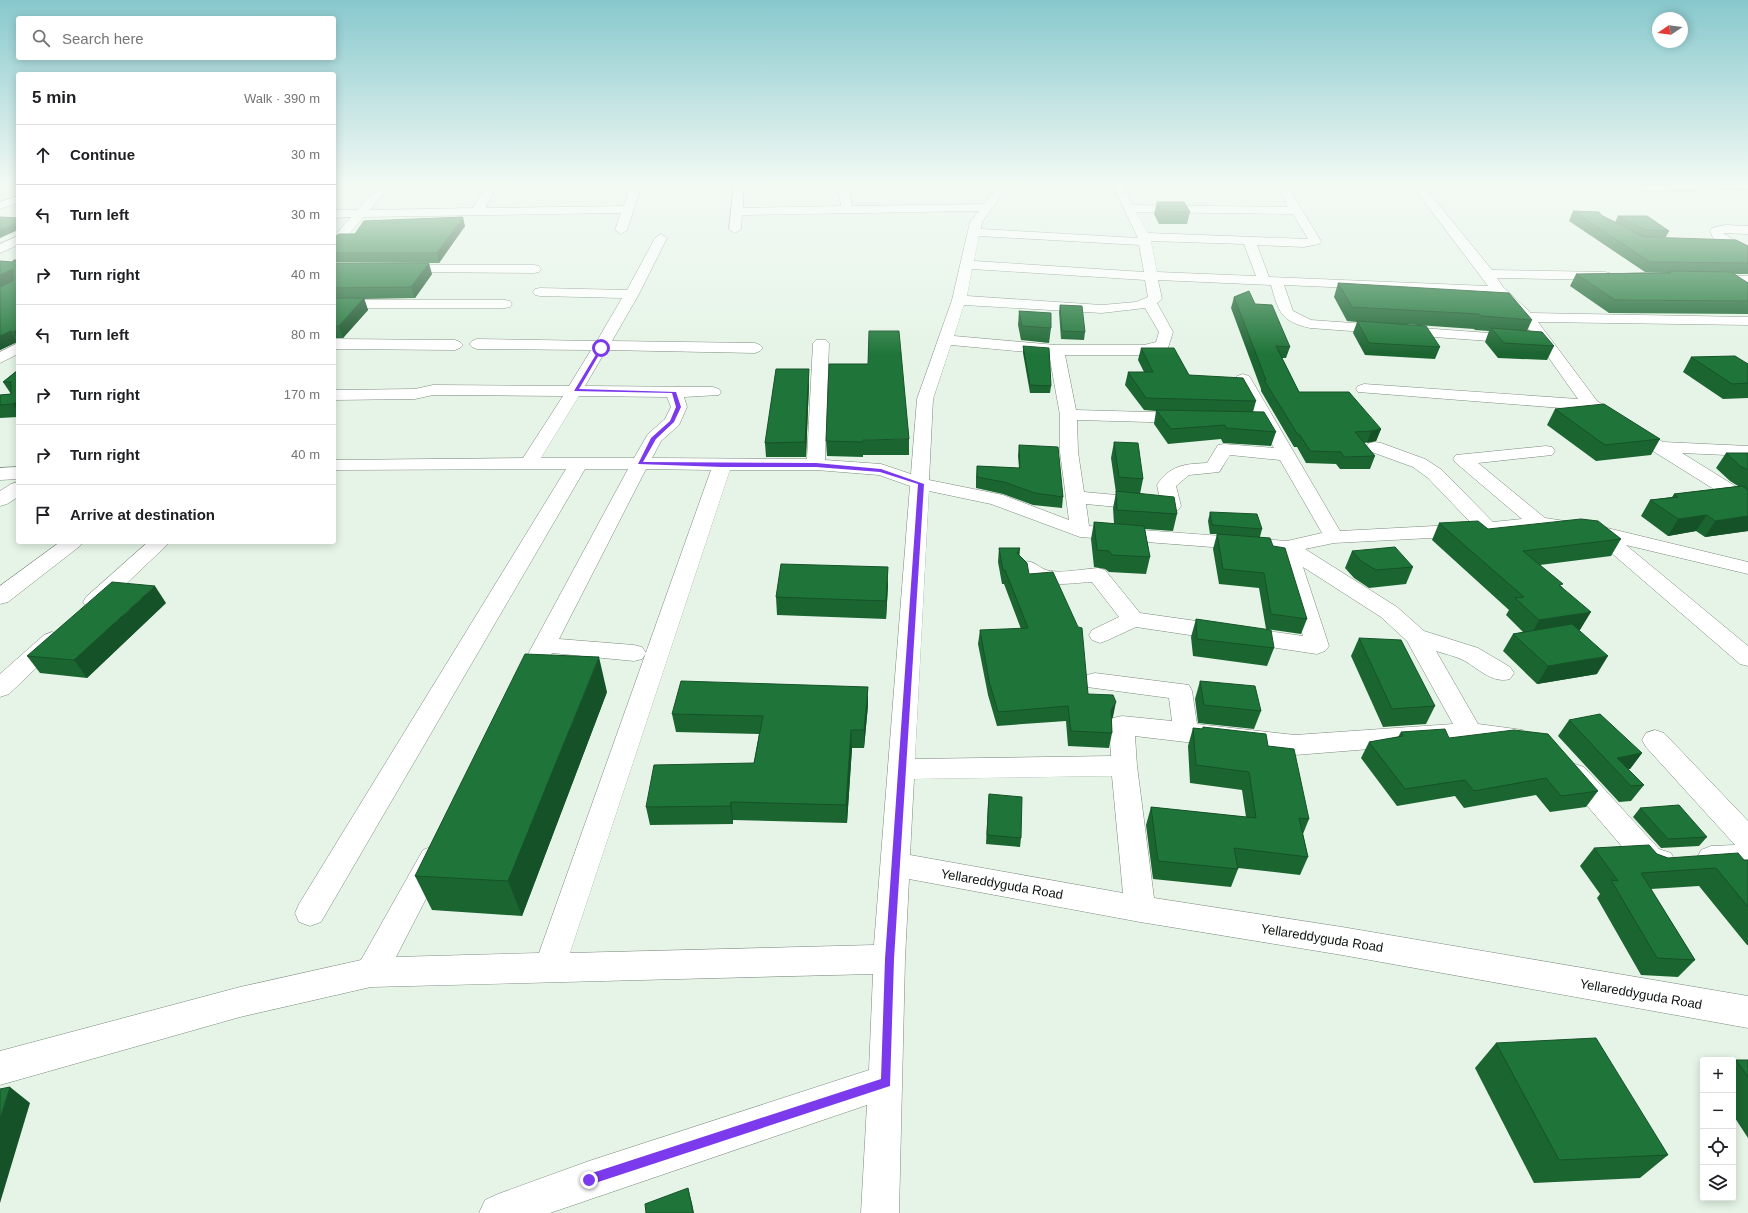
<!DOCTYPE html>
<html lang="en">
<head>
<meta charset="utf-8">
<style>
  body { margin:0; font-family:Arial,sans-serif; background:#f2f2f2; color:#202124 }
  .controls { position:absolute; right:12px; bottom:12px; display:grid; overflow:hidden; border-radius:4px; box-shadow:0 2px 10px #0003 }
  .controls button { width:36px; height:36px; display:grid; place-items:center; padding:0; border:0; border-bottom:1px solid #e0e0e0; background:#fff; color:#202124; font:20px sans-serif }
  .compass { position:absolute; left:1652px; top:12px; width:36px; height:36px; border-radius:50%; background:#fff; box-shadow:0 2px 10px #0003; rotate:257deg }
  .stop { position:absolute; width:12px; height:12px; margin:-9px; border:3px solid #7c3aed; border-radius:50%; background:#fff }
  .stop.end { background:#7c3aed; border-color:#fff; box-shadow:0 1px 4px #0008 }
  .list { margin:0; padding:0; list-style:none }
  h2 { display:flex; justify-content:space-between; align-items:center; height:52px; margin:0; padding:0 16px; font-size:17px }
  h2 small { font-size:13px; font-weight:400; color:#757577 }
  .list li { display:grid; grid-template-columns:26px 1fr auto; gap:12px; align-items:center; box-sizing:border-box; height:60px; padding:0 16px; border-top:1px solid #e0e0e0 }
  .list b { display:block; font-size:15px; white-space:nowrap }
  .list em { font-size:13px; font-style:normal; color:#757577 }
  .icon { flex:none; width:22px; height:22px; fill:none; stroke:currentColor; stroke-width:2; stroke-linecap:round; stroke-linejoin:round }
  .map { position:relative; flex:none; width:1748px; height:1213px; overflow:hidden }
  .search { position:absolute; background:#fff; box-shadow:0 2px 10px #0003; left:16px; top:16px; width:320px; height:44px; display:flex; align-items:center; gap:10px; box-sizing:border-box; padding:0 14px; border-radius:4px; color:#757577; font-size:15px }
  .panel { position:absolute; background:#fff; box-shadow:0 2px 10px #0003; left:16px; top:72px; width:320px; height:472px; border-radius:4px }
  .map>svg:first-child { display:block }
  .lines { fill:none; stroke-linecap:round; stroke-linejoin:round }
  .minor-casing { stroke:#7c8a7e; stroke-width:1 }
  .minor { fill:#fff; fill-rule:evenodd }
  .wall { fill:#1b6531 }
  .shaded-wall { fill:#165228 }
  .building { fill:#1f7539; stroke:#165228 }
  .route { fill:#7c3aed }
  .labels { text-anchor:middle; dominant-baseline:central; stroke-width:3; stroke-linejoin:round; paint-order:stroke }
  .near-street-label { font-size:13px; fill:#0d120e; stroke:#fff }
</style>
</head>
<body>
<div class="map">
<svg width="1748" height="1213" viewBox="0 0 1748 1213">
  <rect width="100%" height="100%" fill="#e5f4e7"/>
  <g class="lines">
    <g class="minor-casing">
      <g id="minor">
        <path d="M381,184H392L370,210L473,208L487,184H498L485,208L624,206L631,184H642L627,230L621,234L615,230L621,213L364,217L338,246L334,247V236L351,217L334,218V210H357Z"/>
        <path d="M734,184H744L743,208L841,206L837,184H848L852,206L984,204L999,184H1010L982,222L981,229L1138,238L1112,184H1123L1132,205L1288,207L1277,187H1244L1239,184H1312L1307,187H1288L1321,241L1319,244L1304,247L1257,245L1269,277L1488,286L1411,184H1422L1492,270L1605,272L1610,273L1612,276L1610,279L1605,280L1497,278L1503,287L1531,313L1748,317V325L1538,322L1597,401L1663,442L1748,446V456L1682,453L1748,494V508L1741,506L1587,410L1358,392L1356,389L1358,386L1364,384L1578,399L1522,320L1494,294L1284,285L1293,311L1311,320L1517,335L1522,336L1524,339L1522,342L1517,343L1310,328C1280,321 1279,312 1271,285L1158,280L1162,299L1157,303L1173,332L1168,348L1144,355H1065L1076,410L1185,413L1191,414L1194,418L1191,422L1185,423L1077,420L1078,452L1084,492L1160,499L1157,485C1170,465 1185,464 1207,463L1218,445L1224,444L1274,448L1235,379L1237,376L1243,374L1249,376L1251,379L1340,531L1472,524L1428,478L1413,467L1369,451L1366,447L1369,443L1375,442L1381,443L1425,459L1442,470L1493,522L1522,519L1456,463L1453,459L1456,455L1546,446L1552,447L1555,451L1552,455L1478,463L1545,518L1599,526L1748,562V574L1626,545L1748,646V666L1740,664L1593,537L1539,529L1488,535L1334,543L1305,549L1397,607L1424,631L1478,648L1510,667L1514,673L1510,679C1492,684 1478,668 1463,660C1455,656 1445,654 1436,651L1478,724L1523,730L1527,737L1523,744L1514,746L1470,741L1295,755L1135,736L1137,766L1154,898L1342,927L1748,996V1028L1342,955L1140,922L909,879L905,959L899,1213H861L867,1105L550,1213H479L485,1200L498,1194L589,1161L869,1070L873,974L371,987L240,1017L0,1085V1051L240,987L361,960L423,850L433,846L443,850L447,858L396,957L539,953L711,470L646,469L559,639L634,645L642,647L646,653L642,659L634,661L552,653L534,686L526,688L518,686L514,680L628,469H585L321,922L310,926L299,922L295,913L299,904L566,469L334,470V460L523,458L563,396L433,395L415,399L334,400V390L415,389L433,385L569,386L591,350L477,349L472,347L469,344L472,341L477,339L597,341L622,298L540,296L535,295L533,292L535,289L540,288L627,290L655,238L661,234L667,238L639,294L612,341L755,343L760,345L763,348L760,351L755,353L606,350L585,386L713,387L719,389L721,392L719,395L684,397L687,407L679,425L661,441L652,458L807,459L813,343L816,340H826L829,343L825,460L881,464L911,474L917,399L952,300L970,222L979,211L742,215L741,229L735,233L729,229ZM1136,212L1293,214L1308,239L1148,233ZM979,236L1139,245L1144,272L974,261ZM1151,241L1244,244L1256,276L1157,272ZM972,269L1145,280L1148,297L1136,302L1102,305L967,296ZM964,305L1102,313L1145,308L1159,332L1156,342L1144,345H1056L954,336ZM951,345L1049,354L1060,415V452L1069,520L1003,495L929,480L933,399ZM579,396L667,397L671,407L665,419L648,434L634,458H541ZM1230,455L1280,460L1322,533L1287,541L1089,526L1086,504L1171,512L1178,510L1181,506L1176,486L1189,475L1219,472ZM730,470H816L879,475L910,486L874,945L570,953ZM929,491L991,504L1080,537L1278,552L1303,636L1140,613L1105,570L1098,568C1083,569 1066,573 1051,571C1038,570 1036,558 1020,562L1017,567C1033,591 1068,583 1092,582L1119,617L1092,630L1089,635L1092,640L1100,643L1108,640L1136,627L1317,654L1325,651L1329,646L1303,567L1381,617L1407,641L1453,724L1295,735L1197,724L1192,691L1189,685L1095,673L1087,675L1083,681L1087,687L1169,698L1172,721L1122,716L1113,718L1109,725L1111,756L915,759ZM1112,776L1123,893L910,855L914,779Z"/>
        <path d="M1748,184V189L1644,191L1638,188L1644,185Z"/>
        <path d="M18,196V203L0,209V202Z"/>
        <path d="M1725,225L1748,226V234L1723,233L1748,249V258L1713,238L1710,231L1712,228Z"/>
        <path d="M18,236V245L0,253V244Z"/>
        <path d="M400,265H534L539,266L541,269L539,272L534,273L395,272L393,269L395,266Z"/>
        <path d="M1713,275L1748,276V284L1708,282L1706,279L1708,276Z"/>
        <path d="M334,300H505L510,301L512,304L510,307L505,308H334Z"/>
        <path d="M334,339L455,340L460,342L463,345L460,348L455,350L334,349Z"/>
        <path d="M18,343V354L0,363V352Z"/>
        <path d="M18,467V479L0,480V468Z"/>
        <path d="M18,482V497L7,504L0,506V491L11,484Z"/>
        <path d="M60,542H83L80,546L8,602L0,604V586Z"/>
        <path d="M148,542H170L102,607L94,609L86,607L83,602L86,597Z"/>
        <path d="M52,632L60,635L63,640L60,645L9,694L0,697V674L44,635Z"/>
        <path d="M1655,730L1664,733L1748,821V868L1711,870L1701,866L1697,858L1701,850L1711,846L1735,845L1646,747L1642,740L1646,733Z"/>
        <path d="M1575,764L1584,767L1659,849L1671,853L1675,861L1671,869L1653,874L1643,871L1566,781L1562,774L1566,767Z"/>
      </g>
    </g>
    <use href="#minor" class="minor"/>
  </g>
  <g class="wall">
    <path d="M1157,202L1190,212L1187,224H1159L1154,214Z"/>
    <path d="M1573,211L1601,215L1644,237L1748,246V274H1733L1748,283V314L1609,313L1570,286L1576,274L1667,272H1645L1569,221Z"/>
    <path d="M1618,216L1669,231L1666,237H1642L1615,222Z"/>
    <path d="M465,226L439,263L334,262V237L355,234Z"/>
    <path d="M18,260V342H17L0,350V261L12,262Z"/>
    <path d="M334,264L432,274L415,298L364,299L368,310L343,338H334Z"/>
    <path d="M1338,283L1532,320L1527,331L1554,346L1547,360L1498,358L1485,342L1489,331L1475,330L1474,329L1403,324L1440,347L1435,359L1365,355L1353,333L1357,322L1347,321L1334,297Z"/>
    <path d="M1234,297L1255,304L1290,347L1286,358H1282L1299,392L1381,429L1376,441L1364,443L1375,456L1370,469H1340L1336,464L1306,463L1297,447H1294L1261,391V389L1231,308Z"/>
    <path d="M1060,305L1085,332L1084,340L1061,339L1059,312Z"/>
    <path d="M1019,311L1051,328L1049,343L1021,340L1018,325Z"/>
    <path d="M1023,346L1051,386L1050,393H1030L1023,353Z"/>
    <path d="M1141,348L1189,375L1256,401L1253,412L1276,432L1271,446L1223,443L1221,439L1168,444L1154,424L1156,411L1144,410L1125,385L1128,372H1144L1138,360Z"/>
    <path d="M1691,357L1748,364V398L1723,399L1683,372Z"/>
    <path d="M18,370V417L0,418V395L11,394L3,382Z"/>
    <path d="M809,383L806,457H766L765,443Z"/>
    <path d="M1555,409L1660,439L1651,455L1596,461L1547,425Z"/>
    <path d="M909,439V455H863V457L827,456L826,441Z"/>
    <path d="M1114,442L1143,479L1140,494L1177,514L1173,531L1145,529L1150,557L1146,574L1109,572L1105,569L1094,567L1091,539L1094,522L1114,524L1113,508L1116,493L1111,458Z"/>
    <path d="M1019,445L1063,497L1062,508L1033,505L1003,494L976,488V478L977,466L1019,468L1018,456Z"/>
    <path d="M1726,453H1748V531L1705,537L1696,531L1668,536L1641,516L1650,500L1672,497L1674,494L1738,486L1730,481L1716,468Z"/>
    <path d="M1210,512L1262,529L1260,537L1273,546L1307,619L1301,634L1266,629L1259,588L1219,584L1213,549L1217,534H1210L1208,521Z"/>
    <path d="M1439,523L1488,529L1621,539L1611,556L1540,565L1562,587L1580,630H1579L1597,674L1537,684L1503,651L1513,634L1523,632L1506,615L1509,610L1432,540Z"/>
    <path d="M999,548L1019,555L1088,694L1113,717L1111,719L1112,733L1109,748L1068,746L1066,721L997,726L988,695L978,644L980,630L1021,629L1004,584H1002L998,562Z"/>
    <path d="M1352,551L1413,567L1406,584L1369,588L1354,578L1345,568Z"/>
    <path d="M888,585L886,619L777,615L776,597Z"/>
    <path d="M166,603L87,678L40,673L27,656Z"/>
    <path d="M1196,619L1274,648L1267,666L1193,656L1191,637Z"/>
    <path d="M1359,638L1435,706L1426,724L1383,727L1351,656Z"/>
    <path d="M1200,681L1261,711L1254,729L1198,723L1195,699Z"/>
    <path d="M607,692L522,916L432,910L415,876Z"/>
    <path d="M868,705L864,748H852L847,823L733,820V824L650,825L646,807L754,763L759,734L676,732L672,714Z"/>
    <path d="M1569,720L1642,753L1630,769H1628L1644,785L1631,801L1619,802L1558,736Z"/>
    <path d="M1203,727L1268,746L1309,819L1303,834L1308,857L1300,875L1238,868V869L1231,887L1153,879L1146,825L1151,807L1246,817L1242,790L1190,783L1188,746L1193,728L1202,729Z"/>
    <path d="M1401,732L1449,738L1598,791L1586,807L1550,812L1536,795L1464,808L1455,796L1397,806L1361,758L1369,742L1398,737Z"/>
    <path d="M989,794L1021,838L1020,847L986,844L988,803Z"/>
    <path d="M1640,808L1707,837L1699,846L1661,848L1633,817Z"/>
    <path d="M1594,848L1657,854L1668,858L1748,860V945H1747L1699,886L1651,889L1695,960L1678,977L1641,975L1597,898L1600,894L1580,866Z"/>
    <path d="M1496,1043L1668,1155L1640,1178L1534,1183L1475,1068Z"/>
    <path d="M1736,1060H1748V1138L1733,1115V1063Z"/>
  </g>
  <g class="shaded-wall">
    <path d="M463,217L465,226L439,263L437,253Z"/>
    <path d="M18,223V230L0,238V230Z"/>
    <path d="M429,263L432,274L415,298L411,287Z"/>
    <path d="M13,269L18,279L0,287V275Z"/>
    <path d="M364,298L368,310L343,338L339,326Z"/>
    <path d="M18,329V340L13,332Z"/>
    <path d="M11,331L17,342L0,350V336Z"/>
    <path d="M809,369V383L806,457L805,442Z"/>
    <path d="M18,401V412L13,404Z"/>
    <path d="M1381,429L1376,441L1367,443L1371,431Z"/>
    <path d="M1707,515L1696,531L1668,536L1678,519Z"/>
    <path d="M1748,516V531L1705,537L1715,521Z"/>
    <path d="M1020,548L1019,561L1017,553Z"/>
    <path d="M888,567V585L886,619V601Z"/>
    <path d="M155,586L166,603L87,678L74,660Z"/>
    <path d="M1591,612L1580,630L1529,638L1539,620Z"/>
    <path d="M1608,656L1597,674L1537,684L1548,666Z"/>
    <path d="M599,657L607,692L522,916L508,881Z"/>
    <path d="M868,687V705L864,748V730Z"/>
    <path d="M1116,702L1113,717L1108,725L1111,710Z"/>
    <path d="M851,730L852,748L847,823L846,805Z"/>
    <path d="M1642,753L1630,769L1617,772V758Z"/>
    <path d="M731,802L733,820V824L730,806Z"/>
    <path d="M10,1087L30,1103L0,1203V1118Z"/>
    <path d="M688,1188L692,1203L694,1213H693Z"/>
  </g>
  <g class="building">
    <path d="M1157,202H1184L1190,212L1161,211Z"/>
    <path d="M1573,211L1599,212L1601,215L1644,237L1736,240L1748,246V263L1650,262Z"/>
    <path d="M1618,216H1647L1669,231L1646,230Z"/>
    <path d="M0,217L18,218V223L0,230Z"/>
    <path d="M463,217L437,253H334V237L339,234H355L364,221Z"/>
    <path d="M14,260H18V329L13,332L11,331L0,336V287L13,281V269L0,275V261L12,262Z"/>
    <path d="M335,263H429L411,287L334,288V264Z"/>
    <path d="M1668,271L1731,272L1748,283V301L1615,300L1576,274L1671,273Z"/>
    <path d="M1338,283L1509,293L1532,320L1481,316L1479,314L1352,307Z"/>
    <path d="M1249,291L1255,304L1272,305L1290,347L1276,346L1299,392H1349L1381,429L1371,431L1355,432L1375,456L1344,457L1341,452L1310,451L1300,435H1298L1264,380H1266L1234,297Z"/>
    <path d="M334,298H364L339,326H334Z"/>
    <path d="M1060,305L1082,306L1085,332L1062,331Z"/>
    <path d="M1019,311L1051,313V328L1022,326Z"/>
    <path d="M1357,321L1426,326L1440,347L1369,343Z"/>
    <path d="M1491,328L1542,332L1554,346L1504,343Z"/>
    <path d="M869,331H899L909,439L863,440V442L826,441L829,364H868Z"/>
    <path d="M1023,346L1049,348L1051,386L1030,385Z"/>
    <path d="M1141,348H1174L1189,375L1243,378L1256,401L1146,398L1128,372H1153Z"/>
    <path d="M1735,356L1748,364V383L1732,384L1691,357Z"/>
    <path d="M776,369H809L805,442L765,443Z"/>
    <path d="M18,370V401L13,404L0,405V395L11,394V382H3Z"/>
    <path d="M1604,404L1660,439L1605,445L1555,409Z"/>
    <path d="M1156,410L1264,412L1276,432L1226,428L1225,425L1171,429Z"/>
    <path d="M1114,442L1138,443L1143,479L1119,477Z"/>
    <path d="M1019,445L1058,447L1063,497L1035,493L1004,482L977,477V466L1020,468Z"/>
    <path d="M1726,453H1748V470L1740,466Z"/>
    <path d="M1742,486L1748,490V516L1715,521L1707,515L1678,519L1650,500L1678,497L1674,494Z"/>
    <path d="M1116,491L1174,497L1177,514L1117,510Z"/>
    <path d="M1210,512L1257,514L1262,529L1212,525Z"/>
    <path d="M1581,519L1598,521L1621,539L1523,551L1563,584L1559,585L1591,612L1539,620L1515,598L1524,597L1439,523L1478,521L1488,529Z"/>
    <path d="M1094,522L1144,526L1150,557L1112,555L1109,551L1097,550Z"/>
    <path d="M1217,534L1270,538L1273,546L1285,548L1307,619L1271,614L1264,573L1223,569Z"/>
    <path d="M1395,547L1413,567L1376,570L1361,561L1352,551Z"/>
    <path d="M999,548H1020L1017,553L1027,563L1029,574L1053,572L1078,627L1082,628L1088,694L1113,695L1116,702L1111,710L1112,733L1071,731L1068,706L998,712L989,681L980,630L1028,628L1005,570H1003Z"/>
    <path d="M781,564L888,567L886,601L776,597Z"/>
    <path d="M112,582L155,586L74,660L27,656Z"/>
    <path d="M1196,619L1271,630L1274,648L1197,639Z"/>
    <path d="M1572,624L1608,656L1548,666L1513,634Z"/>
    <path d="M1359,638L1401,640L1435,706L1392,709Z"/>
    <path d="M525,654L599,657L508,881L415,876Z"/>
    <path d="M681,681L868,687L864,730H851L846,805L731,802L730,806L646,807L654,765L754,763L763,716L672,714Z"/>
    <path d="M1200,681L1255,686L1261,711L1204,705Z"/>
    <path d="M1600,714L1642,753L1617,758L1644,785L1631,786L1569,720Z"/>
    <path d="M1203,727L1266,734L1268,746L1294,749L1309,819L1299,818L1308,857L1234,848L1238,869L1158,861L1151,807L1256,818L1249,772L1196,765L1193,728L1203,729Z"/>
    <path d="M1445,729L1449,738L1514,730L1548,734L1598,791L1561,796L1546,778L1474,791L1465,780L1405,789L1369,742L1403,736L1401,732Z"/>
    <path d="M989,794L1022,797L1021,838L987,835Z"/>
    <path d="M1679,805L1707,837L1668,839L1640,808Z"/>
    <path d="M1649,845L1657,854L1668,858L1738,853L1744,860H1748V907L1716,868L1641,873L1695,960L1657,958L1611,880L1618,881L1594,848Z"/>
    <path d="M1596,1038L1668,1155L1559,1160L1496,1043Z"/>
    <path d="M1736,1060H1748V1077Z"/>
    <path d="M10,1087L0,1118V1089Z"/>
    <path d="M688,1188L693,1213H646L645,1204Z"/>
  </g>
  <linearGradient id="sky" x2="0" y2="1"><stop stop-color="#87c8cd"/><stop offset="0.52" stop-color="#f3faf4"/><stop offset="1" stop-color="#f3faf4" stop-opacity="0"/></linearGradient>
  <rect width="1748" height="354" fill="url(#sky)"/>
  <path class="route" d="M601,346L603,348L579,389L676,392L681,407L674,422L656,439L643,462L816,463L881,469L924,484L894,959L890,1086L589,1185L585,1184L584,1180L585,1176L589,1174L881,1079L885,959L918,484L880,472L816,467H722L638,464L651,438L670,421L676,407L672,393L574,391Z"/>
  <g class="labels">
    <g class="near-street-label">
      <text transform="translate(1002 884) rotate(10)">Yellareddyguda Road</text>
      <text transform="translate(1322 938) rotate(9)">Yellareddyguda Road</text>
      <text transform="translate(1641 994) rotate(10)">Yellareddyguda Road</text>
    </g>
  </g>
</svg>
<div class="controls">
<button>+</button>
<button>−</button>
<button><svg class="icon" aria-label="locate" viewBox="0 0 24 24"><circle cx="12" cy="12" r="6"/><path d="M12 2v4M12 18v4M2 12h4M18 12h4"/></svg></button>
<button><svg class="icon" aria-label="layers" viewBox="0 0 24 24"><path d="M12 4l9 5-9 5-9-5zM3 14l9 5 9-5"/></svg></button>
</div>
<svg class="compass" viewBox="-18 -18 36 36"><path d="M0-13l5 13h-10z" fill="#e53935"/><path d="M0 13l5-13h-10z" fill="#757577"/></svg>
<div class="stop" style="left:601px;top:348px"></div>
<div class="stop end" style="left:589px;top:1180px"></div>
<div class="search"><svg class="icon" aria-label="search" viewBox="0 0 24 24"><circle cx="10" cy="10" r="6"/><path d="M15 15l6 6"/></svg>Search here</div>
<section class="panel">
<h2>5 min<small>Walk · 390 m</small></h2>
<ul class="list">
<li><svg class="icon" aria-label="ahead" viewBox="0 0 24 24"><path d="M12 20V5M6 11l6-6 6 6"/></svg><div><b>Continue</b></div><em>30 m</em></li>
<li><svg class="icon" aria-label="left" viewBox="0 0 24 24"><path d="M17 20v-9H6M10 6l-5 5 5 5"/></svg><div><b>Turn left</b></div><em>30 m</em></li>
<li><svg class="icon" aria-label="right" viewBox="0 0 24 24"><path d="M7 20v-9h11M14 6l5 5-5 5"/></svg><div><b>Turn right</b></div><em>40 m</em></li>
<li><svg class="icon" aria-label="left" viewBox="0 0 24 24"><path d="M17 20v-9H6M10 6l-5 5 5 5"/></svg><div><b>Turn left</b></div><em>80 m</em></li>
<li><svg class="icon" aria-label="right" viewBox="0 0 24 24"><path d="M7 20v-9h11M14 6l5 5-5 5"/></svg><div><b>Turn right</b></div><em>170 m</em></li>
<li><svg class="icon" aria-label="right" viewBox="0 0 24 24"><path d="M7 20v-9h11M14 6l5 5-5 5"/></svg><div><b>Turn right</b></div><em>40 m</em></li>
<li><svg class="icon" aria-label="arrive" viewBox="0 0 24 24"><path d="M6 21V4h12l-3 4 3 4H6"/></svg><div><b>Arrive at destination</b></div></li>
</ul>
</section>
</div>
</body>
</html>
